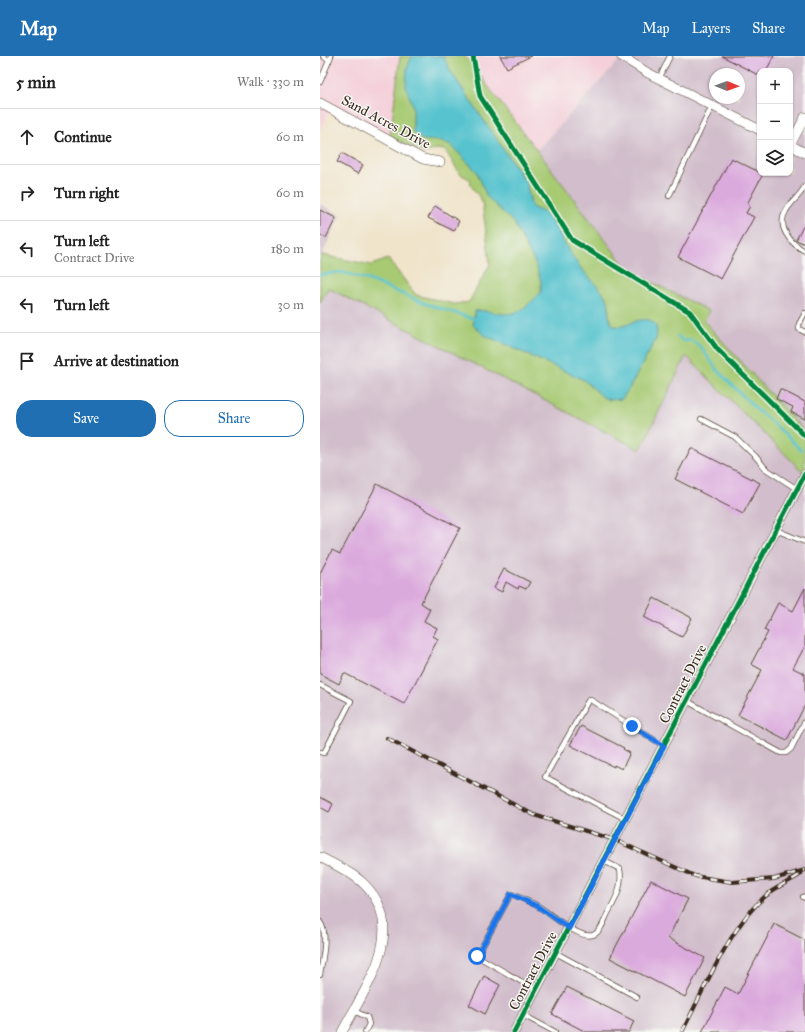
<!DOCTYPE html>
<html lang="en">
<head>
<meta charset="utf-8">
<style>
  body { margin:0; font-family:"IM FELL Great Primer",serif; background:#f2f2f2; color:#222 }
  .controls { position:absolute; right:12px; top:12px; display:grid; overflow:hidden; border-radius:8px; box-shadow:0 1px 3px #0004 }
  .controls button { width:36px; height:36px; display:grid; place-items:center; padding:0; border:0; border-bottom:1px solid #e0e0e0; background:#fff; color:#222; font:20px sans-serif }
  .compass { position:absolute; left:389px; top:12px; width:36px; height:36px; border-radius:50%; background:#fff; box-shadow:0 1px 3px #0004; rotate:91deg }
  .stop { position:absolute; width:12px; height:12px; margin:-9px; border:3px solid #1a73e8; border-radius:50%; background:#fff }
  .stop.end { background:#1a73e8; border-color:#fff; box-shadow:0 1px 4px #0008 }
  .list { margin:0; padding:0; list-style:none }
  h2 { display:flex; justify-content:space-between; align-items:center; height:52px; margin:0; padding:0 16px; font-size:17px }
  h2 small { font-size:13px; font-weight:400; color:#767676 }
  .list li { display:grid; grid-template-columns:26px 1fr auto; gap:12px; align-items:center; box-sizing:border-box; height:56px; padding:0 16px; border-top:1px solid #e0e0e0 }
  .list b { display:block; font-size:15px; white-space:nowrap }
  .list p { margin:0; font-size:13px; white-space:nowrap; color:#767676 }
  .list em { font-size:13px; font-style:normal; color:#767676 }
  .actions { display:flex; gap:8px; padding:12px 16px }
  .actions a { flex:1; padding:9px 0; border:1px solid #1f6fb2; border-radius:16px; text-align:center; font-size:14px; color:#1f6fb2 }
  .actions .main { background:#1f6fb2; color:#fff }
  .icon { flex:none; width:22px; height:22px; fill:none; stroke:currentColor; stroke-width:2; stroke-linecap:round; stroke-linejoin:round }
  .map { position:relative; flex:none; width:485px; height:976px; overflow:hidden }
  header { display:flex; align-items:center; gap:24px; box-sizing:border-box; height:56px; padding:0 20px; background:#1f6fb2; color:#fff }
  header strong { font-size:19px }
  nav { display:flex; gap:22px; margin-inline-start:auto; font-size:14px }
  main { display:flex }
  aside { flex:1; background:#fff }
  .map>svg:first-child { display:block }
  .built { fill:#f5cfd9 }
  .industrial { fill:#d1bdcb; fill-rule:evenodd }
  .green { fill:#a7ca73; stroke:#717a48 }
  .water { fill:#56c3ce; stroke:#487676 }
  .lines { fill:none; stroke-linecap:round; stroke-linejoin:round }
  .stream { stroke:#56c3ce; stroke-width:2.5 }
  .building { fill:#dbaadd }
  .service-casing { stroke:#564638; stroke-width:6 }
  .minor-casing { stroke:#564638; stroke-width:10 }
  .service { stroke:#fff; stroke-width:4.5 }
  .minor { stroke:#fff; stroke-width:9 }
  .rail-casing { stroke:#3b2a1e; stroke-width:4 }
  .rail { stroke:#f6f6f2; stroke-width:2.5; stroke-dasharray:8; stroke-linecap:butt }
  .cycleway-casing { stroke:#f6f6f2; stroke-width:8 }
  .cycleway { stroke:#00873e; stroke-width:5 }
  .route { stroke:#1a73e8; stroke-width:5 }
  .labels { text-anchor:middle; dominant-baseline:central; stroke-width:3; stroke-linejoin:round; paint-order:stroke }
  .street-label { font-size:14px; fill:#3b2a1e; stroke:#f6f6f2 }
</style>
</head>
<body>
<header>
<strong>Map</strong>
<nav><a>Map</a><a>Layers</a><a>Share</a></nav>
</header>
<main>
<aside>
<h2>5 min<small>Walk · 330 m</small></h2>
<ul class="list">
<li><svg class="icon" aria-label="ahead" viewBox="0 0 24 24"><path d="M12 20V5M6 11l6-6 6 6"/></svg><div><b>Continue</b></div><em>60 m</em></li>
<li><svg class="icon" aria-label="right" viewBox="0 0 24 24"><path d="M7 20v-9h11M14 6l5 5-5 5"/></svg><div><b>Turn right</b></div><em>60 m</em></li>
<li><svg class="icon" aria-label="left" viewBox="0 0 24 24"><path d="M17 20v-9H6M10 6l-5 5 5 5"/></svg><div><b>Turn left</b><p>Contract Drive</p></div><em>180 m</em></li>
<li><svg class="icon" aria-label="left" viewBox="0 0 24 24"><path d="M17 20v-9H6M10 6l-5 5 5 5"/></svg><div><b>Turn left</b></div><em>30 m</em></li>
<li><svg class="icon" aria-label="arrive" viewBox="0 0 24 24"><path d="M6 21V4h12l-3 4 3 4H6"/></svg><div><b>Arrive at destination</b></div></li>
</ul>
<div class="actions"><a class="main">Save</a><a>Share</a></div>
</aside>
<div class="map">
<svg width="485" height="976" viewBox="0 0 485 976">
  <rect width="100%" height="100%" fill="#f6f6f2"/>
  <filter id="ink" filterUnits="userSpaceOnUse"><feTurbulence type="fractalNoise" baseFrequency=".025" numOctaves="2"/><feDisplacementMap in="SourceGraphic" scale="8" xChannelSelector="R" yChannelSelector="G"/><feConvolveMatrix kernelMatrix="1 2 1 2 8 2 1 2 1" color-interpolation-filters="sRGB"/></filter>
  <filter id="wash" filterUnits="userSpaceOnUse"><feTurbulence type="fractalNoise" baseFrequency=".012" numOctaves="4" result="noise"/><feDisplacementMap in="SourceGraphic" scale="16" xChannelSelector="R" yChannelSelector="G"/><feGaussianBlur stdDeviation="0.9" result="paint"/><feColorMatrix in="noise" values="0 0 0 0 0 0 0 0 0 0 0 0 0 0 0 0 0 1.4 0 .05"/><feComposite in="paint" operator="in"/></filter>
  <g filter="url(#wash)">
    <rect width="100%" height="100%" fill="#f0e4ca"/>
    <g class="built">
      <path d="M0,0H80L70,81L11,50L0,76Z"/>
      <path d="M145,0H293L298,5L217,94Z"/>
    </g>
    <g class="industrial">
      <path d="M303,0H485V376L384,265L389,255L308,214L217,94ZM440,15H470V117H440ZM395,18H419V42H395Z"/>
      <path d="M0,148L20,159L0,204Z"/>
      <path d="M8,231L319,394L366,299L485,418V976H0V247Z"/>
    </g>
    <path class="green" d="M80,0H145L308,214L389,255L384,265L485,376V418L366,300L320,394L8,232L0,247V204L2,199L52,209L68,203L96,239L134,248L149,246L170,208L162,145L150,128L151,124L140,118L125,94L117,93L104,97L70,81Z"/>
    <path class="water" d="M92,0H123L131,16L206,126L212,151C217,154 224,155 228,160C239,174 246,193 257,207C265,219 283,233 288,245C290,250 288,256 289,261C294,285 318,255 333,266C338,270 337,277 336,283L310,331L302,343L290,344L283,341L264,324L164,279L153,269L155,255C162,254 168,255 176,257C199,261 206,251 221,236V225L215,207L194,167L167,141L157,116L131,89L122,85L102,84L93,76V50L86,31L87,12Z"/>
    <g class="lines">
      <g class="stream">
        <path d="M0,219L21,216L49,224L104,247L154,263"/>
        <path d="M357,280L364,285L371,284L380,290L398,315L437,354L452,366L481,394"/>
      </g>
    </g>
    <g id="blocks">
      <g class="building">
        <path d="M180,0H211L187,12Z"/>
        <path d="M402,0H454L446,15H440V20Z"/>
        <path d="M22,97L43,109L38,118L17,106Z"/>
        <path d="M411,102L443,118L427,148L430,150L426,157L434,161L401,223L358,201Z"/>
        <path d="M115,150L139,165L134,175L108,162Z"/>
        <path d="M0,154L16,162L6,182L0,179Z"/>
        <path d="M485,167V188L476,184Z"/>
        <path d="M460,333L485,346V363L471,356L473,351L456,343Z"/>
        <path d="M371,392L440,427L423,458L355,423Z"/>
        <path d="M57,428L140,472L101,547L110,553L104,565L117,572L113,580L118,583L84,648L24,617L19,628L0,618V517L12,494L20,498Z"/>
        <path d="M184,513L210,526L206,533L199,530L198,533L186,526L182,536L174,532Z"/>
        <path d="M485,532V590L473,612L485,618V649L467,684L418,659L442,614L431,608L448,576L444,574L458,547L473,555Z"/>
        <path d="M334,542L372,562L362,581L324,561Z"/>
        <path d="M261,670L304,692L303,693L310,697L302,713L294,709V711L250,689Z"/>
        <path d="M0,741L13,748L9,756L0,751Z"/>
        <path d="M331,824L368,843L348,882L385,902L365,941L290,902Z"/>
        <path d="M454,868L485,884V976H382L405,931L418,938Z"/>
        <path d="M164,920L180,929L165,958L149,949Z"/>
        <path d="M247,931L314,965L309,976H266L232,958Z"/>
      </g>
    </g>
  </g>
  <g filter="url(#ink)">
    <use href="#blocks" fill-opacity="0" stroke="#564638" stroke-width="1"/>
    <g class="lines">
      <g class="service-casing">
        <g id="service">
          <path d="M3,0L9,5"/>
          <path d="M339,23L350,0"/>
          <path d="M0,26L11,0"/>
          <path d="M485,130C480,140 471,146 466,155C456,171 471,188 485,195"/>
          <path d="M349,140L392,50"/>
          <path d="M485,257L479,268V273L485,276"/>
          <path d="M381,363L415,381L436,401L446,413L477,433"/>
          <path d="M456,474L485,486"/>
          <path d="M0,629L31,645L4,697L0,696"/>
          <path d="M367,645L461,697H466L471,693L485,665"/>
          <path d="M306,763L225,721L269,643L344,690"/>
          <path d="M485,840L483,841L485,842"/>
          <path d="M0,866C9,879 2,904 0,919"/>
          <path d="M236,897L317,941"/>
          <path d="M216,934L157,900L191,838C199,841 208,845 216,849C229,856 259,884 273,879C281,876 284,865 288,857C296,842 303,831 300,813L284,805"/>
          <path d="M34,955L47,961L49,968L45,976"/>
          <path d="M203,959L235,976"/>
        </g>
      </g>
      <g class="minor-casing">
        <g id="minor">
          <path d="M301,0L328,17L440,74"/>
          <path d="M0,47L103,103L120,106"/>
          <path d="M485,61L470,89L485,97"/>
          <path d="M0,801C15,809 32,816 44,828C90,873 45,932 22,976"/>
          <path d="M194,976L485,418"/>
        </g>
      </g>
      <use href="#service" class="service"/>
      <use href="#minor" class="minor"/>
      <g class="rail-casing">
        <g id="rail">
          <path d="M67,682L214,759L295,784L375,820L412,826L454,823L485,814"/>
          <path d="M362,976C384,934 413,862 452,835C461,829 472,824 481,818"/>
        </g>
      </g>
      <use href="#rail" class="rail"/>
      <g class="cycleway-casing">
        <g id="cycleway">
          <path d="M153,0L160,40L252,184L370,256L398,294L485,380"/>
          <path d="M194,976L485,418"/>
        </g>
      </g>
      <use href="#cycleway" class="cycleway"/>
    </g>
  </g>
  <g class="lines" filter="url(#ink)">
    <path class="route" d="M157,900L191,838L217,850L249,872L344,690L312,670"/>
  </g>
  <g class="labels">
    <g class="street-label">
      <text transform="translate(66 66) rotate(28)">Sand Acres Drive</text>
      <text transform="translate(363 628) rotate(-63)">Contract Drive</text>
      <text transform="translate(213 915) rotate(-62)">Contract Drive</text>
    </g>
  </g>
</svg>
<div class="controls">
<button>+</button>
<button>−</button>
<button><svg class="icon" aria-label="layers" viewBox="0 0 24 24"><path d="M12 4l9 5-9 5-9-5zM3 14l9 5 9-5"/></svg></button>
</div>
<svg class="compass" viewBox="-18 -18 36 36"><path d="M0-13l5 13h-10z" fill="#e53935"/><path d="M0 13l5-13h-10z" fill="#767676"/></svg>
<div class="stop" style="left:157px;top:900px"></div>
<div class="stop end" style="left:312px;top:670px"></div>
</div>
</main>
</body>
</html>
